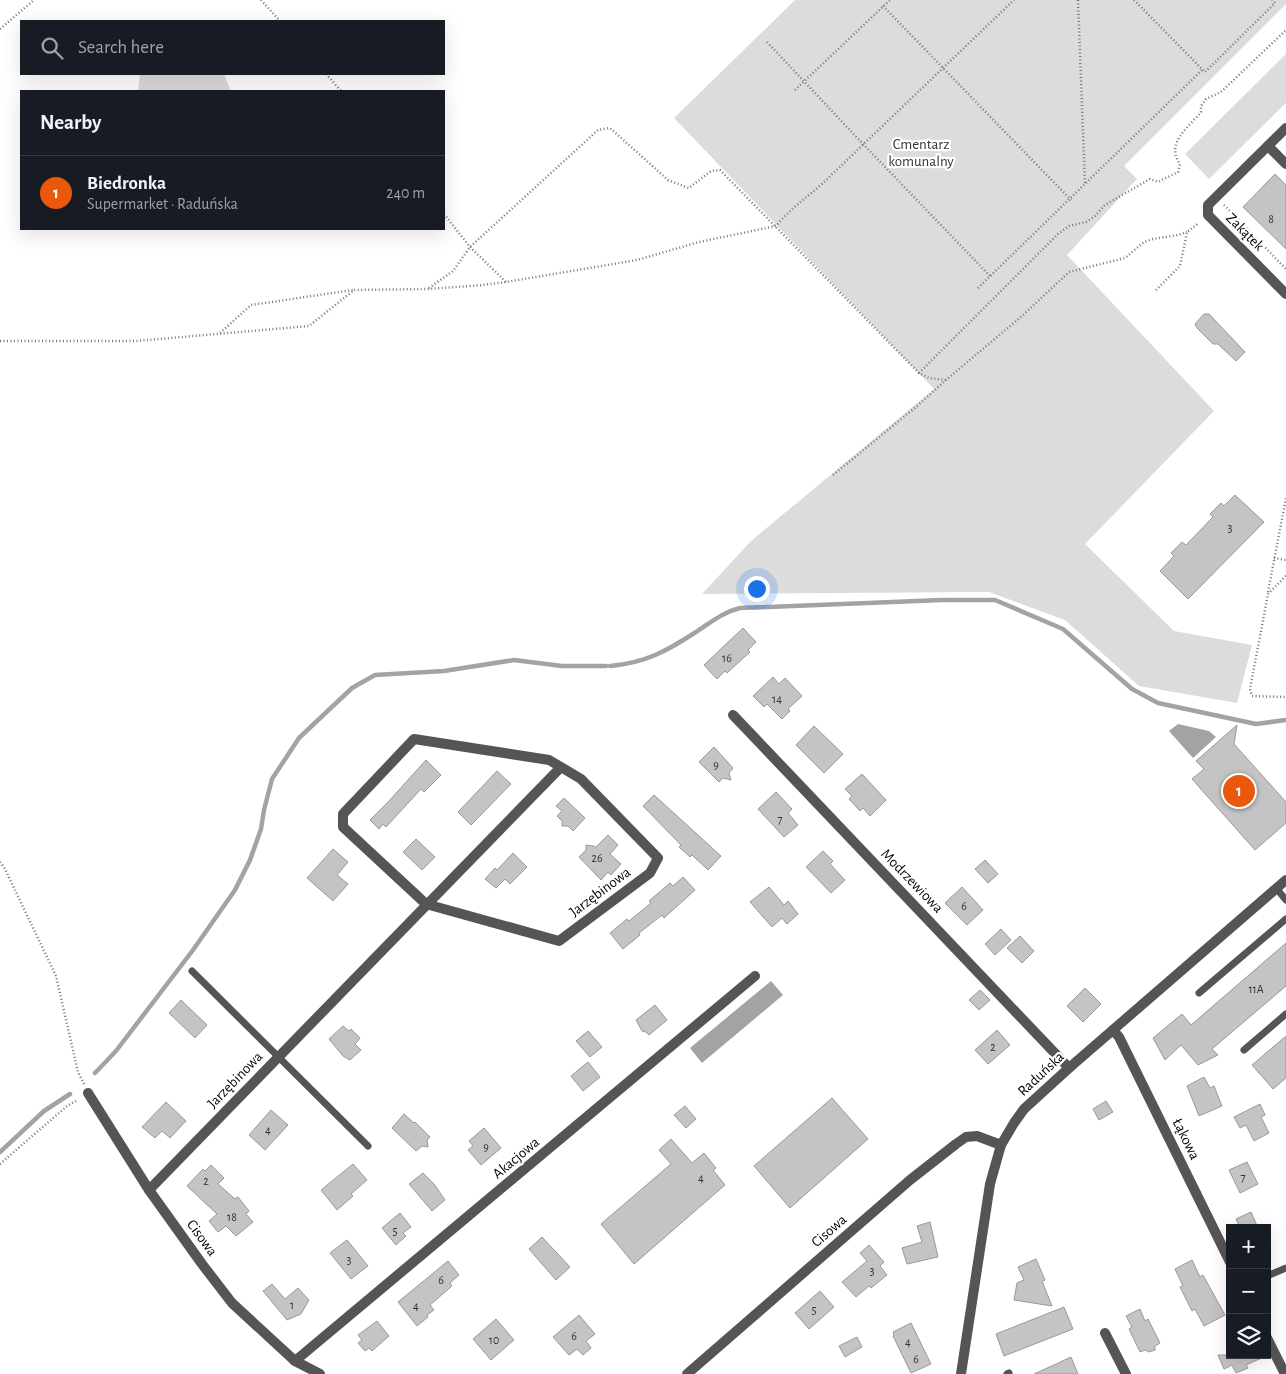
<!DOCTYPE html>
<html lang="en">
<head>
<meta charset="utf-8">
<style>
  body { margin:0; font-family:"Alegreya Sans",sans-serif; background:#242831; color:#f1f3f6 }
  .controls { position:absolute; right:15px; bottom:15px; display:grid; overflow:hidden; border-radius:0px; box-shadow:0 5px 20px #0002 }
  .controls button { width:45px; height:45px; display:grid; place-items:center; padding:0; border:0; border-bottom:1px solid #363941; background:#171b24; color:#f1f3f6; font:25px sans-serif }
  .you { position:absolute; left:756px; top:588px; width:18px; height:18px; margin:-12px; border:4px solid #fff; border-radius:50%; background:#1a73e8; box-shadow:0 0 0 8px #1a73e833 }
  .badge { display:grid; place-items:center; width:32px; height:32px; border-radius:50%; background:#ea580c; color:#fff; font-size:16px; font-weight:700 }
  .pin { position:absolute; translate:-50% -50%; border:2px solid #fff; box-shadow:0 1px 5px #0006 }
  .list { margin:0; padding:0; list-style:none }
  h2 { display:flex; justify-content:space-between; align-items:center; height:65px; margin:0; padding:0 20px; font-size:21px }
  h2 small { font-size:16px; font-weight:400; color:#9ea1a6 }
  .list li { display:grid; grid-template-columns:32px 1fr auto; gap:15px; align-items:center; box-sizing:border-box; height:75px; padding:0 20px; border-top:1px solid #363941 }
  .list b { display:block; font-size:19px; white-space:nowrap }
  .list p { margin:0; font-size:16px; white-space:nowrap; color:#9ea1a6 }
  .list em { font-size:16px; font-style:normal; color:#9ea1a6 }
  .icon { flex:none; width:28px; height:28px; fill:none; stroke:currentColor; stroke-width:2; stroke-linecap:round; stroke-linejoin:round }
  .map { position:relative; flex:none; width:1286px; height:1374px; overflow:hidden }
  .search { position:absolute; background:#171b24; box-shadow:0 5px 20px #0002; left:20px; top:20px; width:425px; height:55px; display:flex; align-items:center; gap:12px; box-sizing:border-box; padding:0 18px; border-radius:0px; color:#9ea1a6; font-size:19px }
  .panel { position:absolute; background:#171b24; box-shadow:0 5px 20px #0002; left:20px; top:90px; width:425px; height:140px; border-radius:0px }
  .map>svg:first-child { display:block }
  .green { fill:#dcdcdc }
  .water { fill:#a3a3a3 }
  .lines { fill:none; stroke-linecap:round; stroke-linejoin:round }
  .stream { stroke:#a3a3a3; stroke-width:4.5 }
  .building { fill:#c4c4c4; stroke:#999 }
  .path { stroke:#777; stroke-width:2.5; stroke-dasharray:1 2.5; stroke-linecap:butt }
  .service { stroke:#555; stroke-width:7 }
  .minor { stroke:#555; stroke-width:10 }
  .tertiary { stroke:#555; stroke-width:10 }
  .labels { text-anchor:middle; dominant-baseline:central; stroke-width:4.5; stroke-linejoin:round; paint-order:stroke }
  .number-label { font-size:12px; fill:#313131 }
  .park-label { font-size:15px; fill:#333; stroke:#fff }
  .street-label { font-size:15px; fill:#000; stroke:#fff }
</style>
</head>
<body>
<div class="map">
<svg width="1286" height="1374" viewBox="0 0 1286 1374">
  <rect width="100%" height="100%" fill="#fff"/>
  <g class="green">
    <path d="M795,0H1286V4L1124,166L1137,179L1067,255L1214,411L1085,544L1174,631L1252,645L1237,703L1139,686L1065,620L989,592L702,594L751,541L934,389L674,118Z"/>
    <path d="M1286,54V103L1209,179L1185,154Z"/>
    <path d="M140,74H224L231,91H138Z"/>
  </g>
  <g class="water">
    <path d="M1178,724L1209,731L1216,737L1193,758L1169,731Z"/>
    <path d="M771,981L783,995L702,1063L690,1048Z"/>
  </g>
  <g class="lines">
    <g class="stream">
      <path d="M610,666C645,663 667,651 696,632C710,623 723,612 740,608L942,600H995L1063,629L1132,689L1158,703L1256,724L1286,720"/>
      <path d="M95,1073L116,1051L193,950L235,890L250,860L261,829L264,810L272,779L299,738L352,688L375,675L444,671L514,660L562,666H606"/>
      <path d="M0,1152L44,1111L70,1094"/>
    </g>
  </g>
  <g class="building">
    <path d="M1275,174L1286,185V249L1243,207Z"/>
    <path d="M1204,314H1209L1245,352L1236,361L1218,344H1213L1197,328L1195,324Z"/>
    <path d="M1235,495L1264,522L1188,599L1160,571L1174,556L1171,553L1182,542L1186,545L1213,517L1210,514L1221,503L1224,506Z"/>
    <path d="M743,628L756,642L748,650L750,652L727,673L725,671L717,679L704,665Z"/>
    <path d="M773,677L779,684L785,678L802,696L788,709L790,711L782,719L767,704L764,707L753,696Z"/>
    <path d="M1237,725L1234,744L1286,802V823L1255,850L1192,779L1204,769L1196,761Z"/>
    <path d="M814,726L843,754L824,773L796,745Z"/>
    <path d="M714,747L733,768L729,773L731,780L723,778L719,782L699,762Z"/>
    <path d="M426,760L441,775L424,792L421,789L386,827L383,824L379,829L370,820L389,801Z"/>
    <path d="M497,771L511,784L471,825L458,812Z"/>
    <path d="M862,774L886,800L870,816L863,808L860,811L849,799L852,796L845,789Z"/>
    <path d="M776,792L792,809L788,813L798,825L784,837L758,809Z"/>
    <path d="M654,795L721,856L708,870L692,855L690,857L679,847L681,845L643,806Z"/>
    <path d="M564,798L585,818L573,831L568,826H562V821L557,816L562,811L556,806Z"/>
    <path d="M608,835L618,845L610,854L621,864L611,875L608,872L601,880L579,857L586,850V845L594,846L596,847Z"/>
    <path d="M416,839L435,857L422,870L403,852Z"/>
    <path d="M333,849L348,862L337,875L348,884L333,901L307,878Z"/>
    <path d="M823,851L833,861L830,864L845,880L831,893L806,867Z"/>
    <path d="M513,853L527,867L510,884L505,879L496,888L485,879L495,868L497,870Z"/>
    <path d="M985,860L998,874L988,883L975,869Z"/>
    <path d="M683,877L695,890L664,918L662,915L639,933L640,935L623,949L610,933L627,919L629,921L651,903L649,901L670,883L673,886Z"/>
    <path d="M769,887L784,905L788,901L798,914L787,924L782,918L772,927L750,902Z"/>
    <path d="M962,887L983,910L967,925L945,903Z"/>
    <path d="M1001,929L1011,940L995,955L985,944Z"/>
    <path d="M1020,936L1034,951L1022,963L1007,948Z"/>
    <path d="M1286,943V986L1212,1049L1218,1055L1198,1065L1181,1045L1165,1060L1153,1038L1182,1014L1191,1025Z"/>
    <path d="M1085,988L1101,1004L1083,1022L1067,1006Z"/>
    <path d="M980,990L990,1000L979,1010L969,1000Z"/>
    <path d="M181,1000L207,1025L195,1038L169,1013Z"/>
    <path d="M655,1005L667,1020L649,1035L646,1032L642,1031L636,1020Z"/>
    <path d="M343,1026L349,1031L351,1029L360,1038L355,1044L361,1050L350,1060L343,1056L329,1039Z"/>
    <path d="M997,1030L1010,1045L988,1064L975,1050Z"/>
    <path d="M588,1031L602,1047L590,1057L576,1041Z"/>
    <path d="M1286,1036V1078L1273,1089L1252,1065Z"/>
    <path d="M588,1062L600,1077L583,1091L571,1076Z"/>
    <path d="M1204,1077L1210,1088L1214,1086L1222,1106L1199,1116L1187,1086Z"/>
    <path d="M832,1098L868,1139L790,1208L754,1166Z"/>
    <path d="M1106,1101L1113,1112L1099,1120L1093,1109Z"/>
    <path d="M166,1102L186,1121L170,1138L162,1131L155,1138L142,1127Z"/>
    <path d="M1260,1104L1265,1115L1261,1117L1269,1133L1254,1141L1246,1125L1240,1128L1234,1117Z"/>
    <path d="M685,1106L696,1119L686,1128L674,1115Z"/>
    <path d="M271,1110L288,1125L265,1150L249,1135Z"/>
    <path d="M404,1114L414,1123L415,1122L430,1137L427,1140L428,1147L422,1146L416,1151L392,1128Z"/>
    <path d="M484,1128L501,1148L481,1165L468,1150L473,1146L469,1141Z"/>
    <path d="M671,1139L692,1163L704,1153L716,1168L713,1170L725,1185L634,1264L601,1224L671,1164L659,1150Z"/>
    <path d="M1247,1162L1258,1184L1240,1193L1229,1170Z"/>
    <path d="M353,1164L367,1180L351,1194L353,1196L337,1210L321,1190Z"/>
    <path d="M211,1165L224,1178L218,1184L235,1199L238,1197L249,1211L246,1214L253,1222L236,1236L226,1226L218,1232L209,1221L217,1214L187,1186L203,1169L205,1171Z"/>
    <path d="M423,1173L434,1184L445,1200L432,1211L409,1184Z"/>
    <path d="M1251,1212L1258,1228H1240L1236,1219Z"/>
    <path d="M400,1213L411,1227L403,1233L406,1236L396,1245L382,1228Z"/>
    <path d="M930,1222L938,1257L907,1264L902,1248L922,1242L917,1226Z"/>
    <path d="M542,1237L570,1267L556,1280L529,1249Z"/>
    <path d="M347,1240L368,1266L351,1279L330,1253Z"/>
    <path d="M869,1245L884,1262L880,1266L887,1275L871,1288L869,1286L856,1297L842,1282L867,1261L860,1253Z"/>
    <path d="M1036,1259L1045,1280L1042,1281L1052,1306L1014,1300L1017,1283L1024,1280L1018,1267Z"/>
    <path d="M1192,1260L1200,1277L1203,1275L1225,1315L1204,1326L1195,1309L1192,1311L1180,1287L1183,1286L1175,1269Z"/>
    <path d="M448,1261L459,1275L450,1283L452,1286L430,1305L434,1310L427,1315L428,1317L417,1326L398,1302Z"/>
    <path d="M272,1284L285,1299L298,1288L309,1300L301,1314L287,1320L263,1291Z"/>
    <path d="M820,1291L834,1307L809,1329L795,1313Z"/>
    <path d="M1064,1307L1073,1329L1004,1356L996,1334Z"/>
    <path d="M1140,1309L1145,1321L1148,1319L1160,1343L1155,1346V1350L1149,1352L1145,1350L1140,1352L1129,1329L1132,1327L1126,1316Z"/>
    <path d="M579,1315L595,1334L586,1341L591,1348L583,1355L577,1349L569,1355L553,1337Z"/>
    <path d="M496,1319L514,1340L491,1360L473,1339Z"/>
    <path d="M377,1321L389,1336L372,1351L369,1348L365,1351L358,1343L362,1340L358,1335Z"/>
    <path d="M911,1323L931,1364L911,1373L893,1336L894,1335L893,1332Z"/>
    <path d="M857,1337L862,1347L845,1357L839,1346Z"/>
    <path d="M1218,1355H1268L1246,1365L1248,1368L1236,1373L1232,1365L1224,1369Z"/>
    <path d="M1071,1357L1078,1374H1034L1056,1364Z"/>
  </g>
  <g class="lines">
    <g class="path">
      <path d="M261,0L280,21"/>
      <path d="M1078,0L1085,185"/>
      <path d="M1134,0L1205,72L1275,3L1272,0"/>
      <path d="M883,6L1071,200"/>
      <path d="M0,29L34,0"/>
      <path d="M767,42L863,144L990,276"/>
      <path d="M326,74L341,91"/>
      <path d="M795,90L890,0"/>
      <path d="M1224,205L1286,269"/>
      <path d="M444,214L470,247L506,282"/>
      <path d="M429,288L453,271L470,247L598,130L610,128L668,180L689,188L711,171L720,170L919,373L929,378L946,380"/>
      <path d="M978,288L1203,69"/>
      <path d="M1156,290L1180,266L1187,232L1199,223"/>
      <path d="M220,333L251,305L353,290"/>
      <path d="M0,341H136L309,326L354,290L429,289L483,285L506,282L637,260L699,242L776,226C789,210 806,198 822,184L1014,0"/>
      <path d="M919,373L1058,234L1069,226L1086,222L1094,217L1105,205L1150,179L1158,182L1178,172L1180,164C1165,143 1189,127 1201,112V106L1206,99L1221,92L1286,30"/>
      <path d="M833,475L916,407L946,380L1022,316L1069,272L1125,258L1144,242L1153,239L1178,235L1187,232"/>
      <path d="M1274,558L1286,560"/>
      <path d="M1286,576L1268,594L1250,689L1252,696L1286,697"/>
      <path d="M1268,592L1286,498"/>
      <path d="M0,862L5,869L56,976L78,1072L84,1084"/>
      <path d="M0,1164L67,1106L78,1100"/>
    </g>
    <g class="service">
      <path d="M1276,888L1286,900"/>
      <path d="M192,971L368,1146"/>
      <path d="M1199,993L1286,919"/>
      <path d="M1244,1050L1286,1014"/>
      <path d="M1267,1276L1286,1268"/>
      <path d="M1007,1374L1009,1373"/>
    </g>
    <g class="minor">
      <path d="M1286,128L1208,205V215L1286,294"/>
      <path d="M1268,146L1286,164"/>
      <path d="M733,715L1069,1068"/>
      <path d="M1113,1030L1119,1037L1230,1262"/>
      <path d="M88,1093L149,1190L202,1264L232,1303L295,1361L320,1374"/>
      <path d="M149,1190L561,767L581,779L658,858L650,873L559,941L426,904L343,827V814L414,739L549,760L561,767"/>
      <path d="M1105,1333L1126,1374"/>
      <path d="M1267,1338L1285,1374"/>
      <path d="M295,1361L755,976"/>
      <path d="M687,1374L910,1180L956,1144L966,1137L977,1136L1001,1145"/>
    </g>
    <path class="tertiary" d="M961,1374L990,1184L1001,1145L1014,1123L1024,1109L1069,1068L1286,880"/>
  </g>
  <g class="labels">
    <g class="number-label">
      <text x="1271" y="219">8</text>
      <text x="1230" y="528">3</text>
      <text x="727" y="658">16</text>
      <text x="777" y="699">14</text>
      <text x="716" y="765">9</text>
      <text x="780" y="819">7</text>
      <text x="597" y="858">26</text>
      <text x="964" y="906">6</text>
      <text x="1256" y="989">11A</text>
      <text x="993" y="1047">2</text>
      <text x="268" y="1130">4</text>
      <text x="486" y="1147">9</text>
      <text x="1243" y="1177">7</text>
      <text x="701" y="1178">4</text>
      <text x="206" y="1181">2</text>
      <text x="232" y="1217">18</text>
      <text x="395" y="1231">5</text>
      <text x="349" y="1260">3</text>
      <text x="872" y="1271">3</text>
      <text x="441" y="1280">6</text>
      <text x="292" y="1305">1</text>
      <text x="416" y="1306">4</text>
      <text x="814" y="1310">5</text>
      <text x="574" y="1336">6</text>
      <text x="494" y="1340">10</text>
      <text x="908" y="1342">4</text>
      <text x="916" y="1359">6</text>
    </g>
    <g class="park-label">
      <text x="921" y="144">Cmentarz<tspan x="921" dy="17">komunalny</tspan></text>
    </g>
    <g class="street-label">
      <text transform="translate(1245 232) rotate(45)">Zakątek</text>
      <text transform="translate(912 881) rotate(46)">Modrzewiowa</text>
      <text transform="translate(600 892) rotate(-37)">Jarzębinowa</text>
      <text transform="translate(1041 1074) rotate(-43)">Raduńska</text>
      <text transform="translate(235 1080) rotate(-46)">Jarzębinowa</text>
      <text transform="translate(1186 1139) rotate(64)">Łąkowa</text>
      <text transform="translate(516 1158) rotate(-40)">Akacjowa</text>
      <text transform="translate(829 1231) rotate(-41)">Cisowa</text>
      <text transform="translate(202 1238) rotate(54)">Cisowa</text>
    </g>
  </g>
</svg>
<div class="controls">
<button>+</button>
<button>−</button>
<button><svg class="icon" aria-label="layers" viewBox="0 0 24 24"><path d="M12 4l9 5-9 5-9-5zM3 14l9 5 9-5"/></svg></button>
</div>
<div class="you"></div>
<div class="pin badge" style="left:1239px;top:791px">1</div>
<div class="search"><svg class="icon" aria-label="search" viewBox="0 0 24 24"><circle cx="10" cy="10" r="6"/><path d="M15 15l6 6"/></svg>Search here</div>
<section class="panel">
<h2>Nearby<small></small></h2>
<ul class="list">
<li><span class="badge">1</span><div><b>Biedronka</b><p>Supermarket · Raduńska</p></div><em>240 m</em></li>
</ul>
</section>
</div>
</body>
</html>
